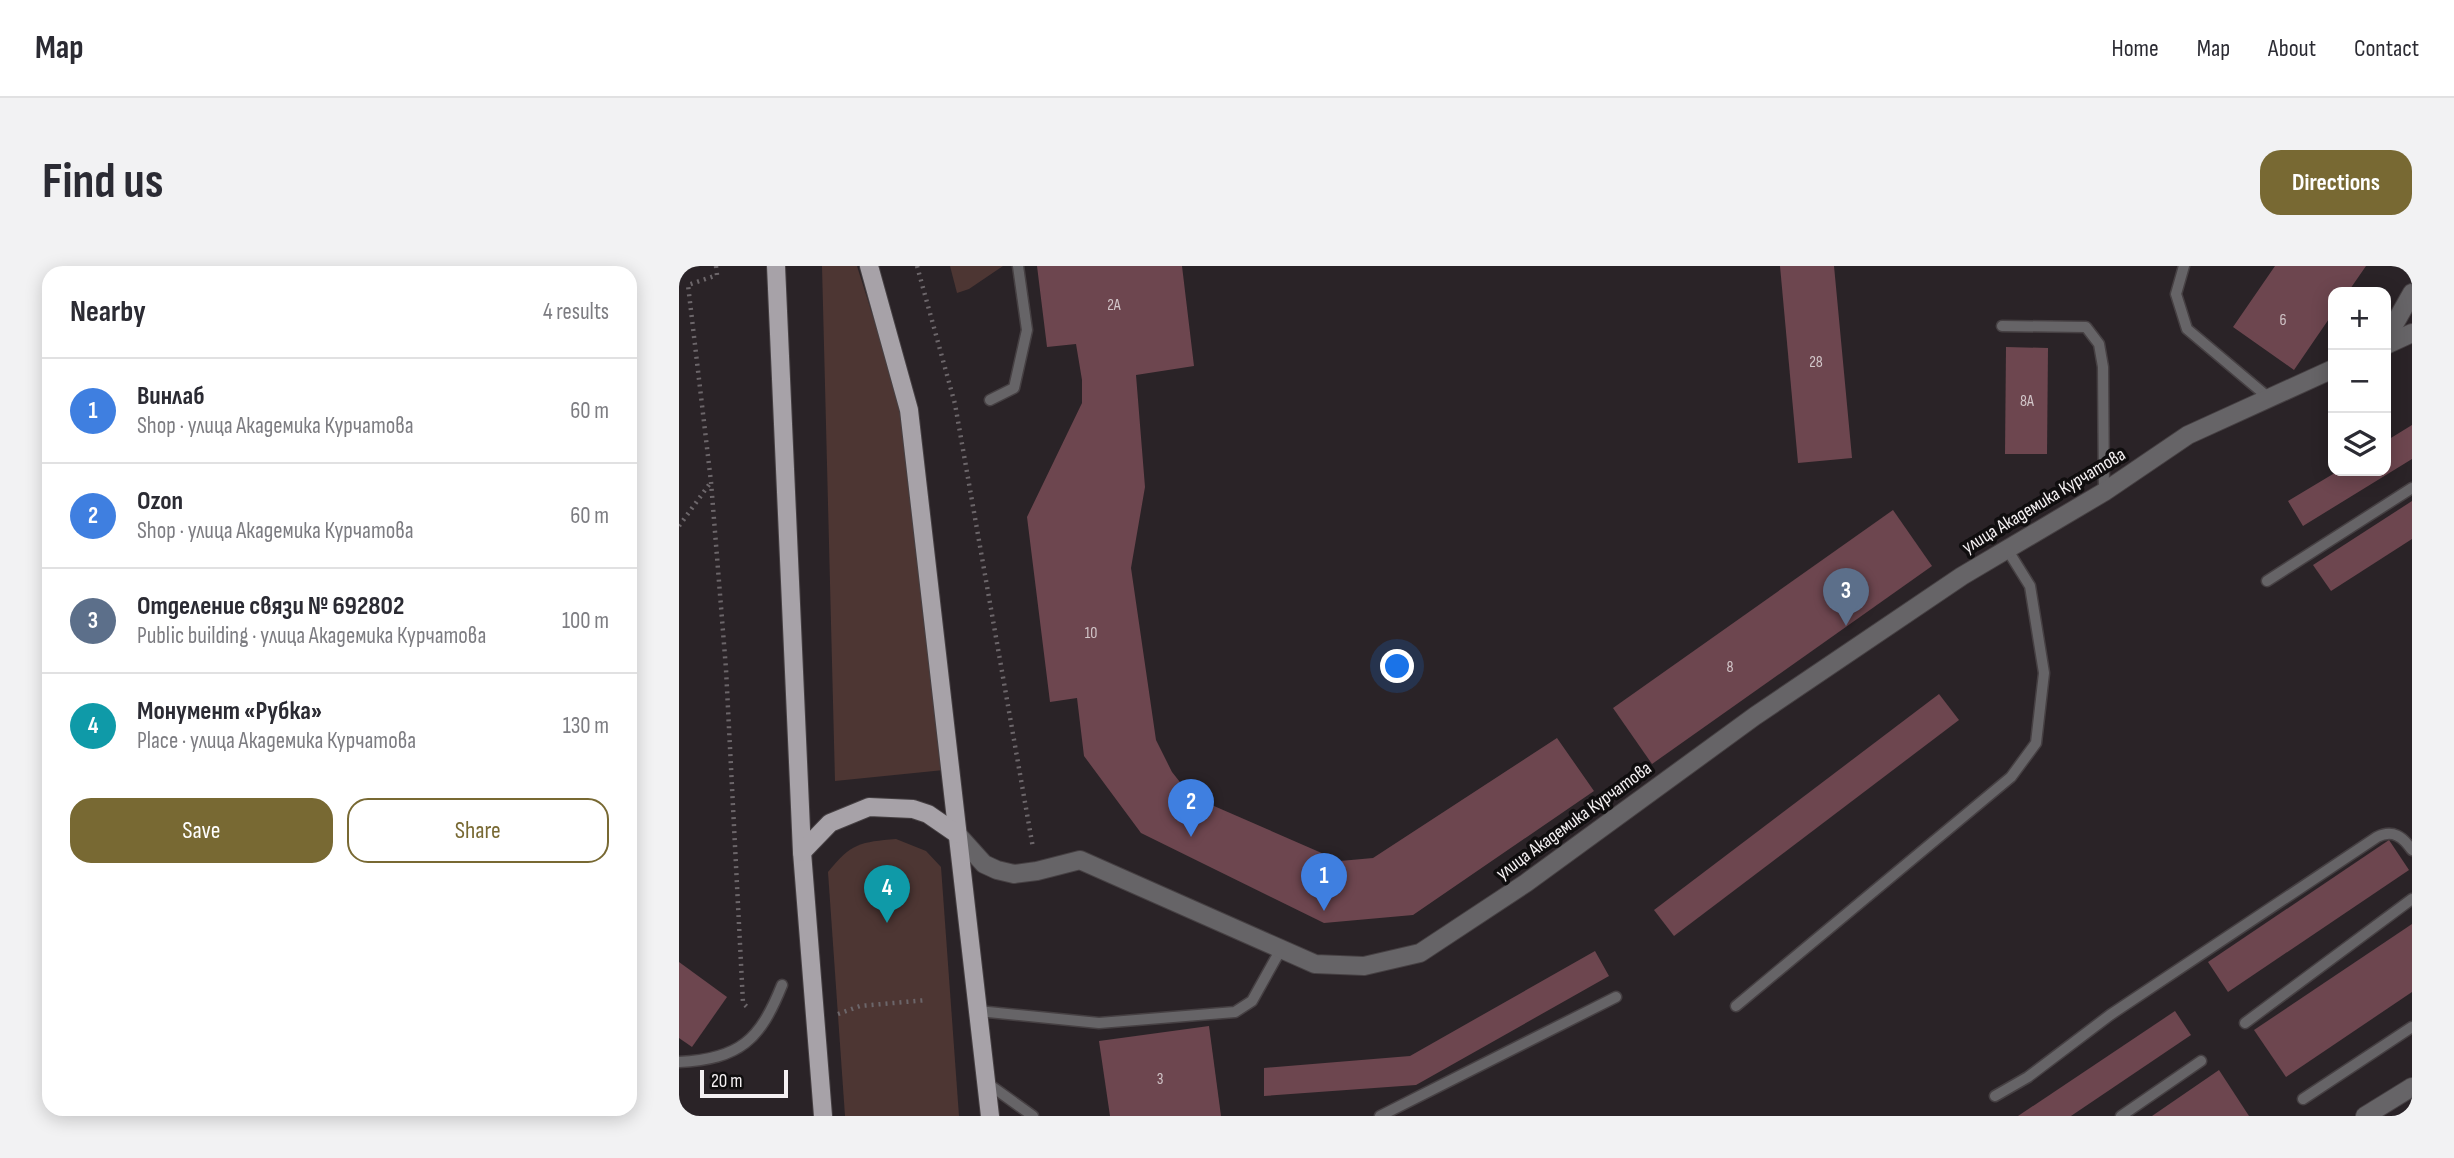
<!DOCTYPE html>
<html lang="en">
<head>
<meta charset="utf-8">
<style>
  body { margin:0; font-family:"Sofia Sans Condensed",sans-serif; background:#f2f2f3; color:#2b2b33 }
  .controls { position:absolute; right:21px; top:21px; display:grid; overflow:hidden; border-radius:14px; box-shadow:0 4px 18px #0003 }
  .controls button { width:63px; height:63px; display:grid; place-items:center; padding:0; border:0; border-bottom:2px solid #e1e1e2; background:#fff; color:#2b2b33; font:35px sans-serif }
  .scale { position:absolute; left:21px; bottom:18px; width:88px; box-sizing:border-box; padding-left:7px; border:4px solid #f4f0f2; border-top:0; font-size:19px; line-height:24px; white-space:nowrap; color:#f4f0f2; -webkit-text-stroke:5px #100e0f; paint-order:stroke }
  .you { position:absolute; left:719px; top:401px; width:24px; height:24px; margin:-18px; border:5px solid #fff; border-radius:50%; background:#1a73e8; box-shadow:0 0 0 10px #1a73e833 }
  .badge { display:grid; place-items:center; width:46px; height:46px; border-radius:50%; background:#786933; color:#fff; font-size:23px; font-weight:700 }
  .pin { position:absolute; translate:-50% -58px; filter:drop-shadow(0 2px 4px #0008) }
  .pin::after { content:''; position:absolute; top:37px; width:24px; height:21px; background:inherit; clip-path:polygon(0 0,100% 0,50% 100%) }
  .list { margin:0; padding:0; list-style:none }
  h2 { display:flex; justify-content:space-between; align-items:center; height:91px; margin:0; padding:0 28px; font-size:30px }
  h2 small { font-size:23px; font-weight:400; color:#7c7c81 }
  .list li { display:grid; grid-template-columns:46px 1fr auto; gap:21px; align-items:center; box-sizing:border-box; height:105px; padding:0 28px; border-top:2px solid #e1e1e2 }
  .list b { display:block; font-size:26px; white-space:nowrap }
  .list p { margin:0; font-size:23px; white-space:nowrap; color:#7c7c81 }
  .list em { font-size:23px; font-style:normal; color:#7c7c81 }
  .actions { display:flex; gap:14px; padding:21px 28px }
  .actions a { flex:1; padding:16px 0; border:2px solid #786933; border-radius:21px; text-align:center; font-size:24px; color:#786933 }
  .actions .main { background:#786933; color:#fff }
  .icon { flex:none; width:38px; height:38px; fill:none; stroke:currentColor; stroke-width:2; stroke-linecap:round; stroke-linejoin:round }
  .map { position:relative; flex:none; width:1733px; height:850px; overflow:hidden; border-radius:21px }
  header { display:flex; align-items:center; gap:42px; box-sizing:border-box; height:98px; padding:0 35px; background:#fff; border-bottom:2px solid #e1e1e2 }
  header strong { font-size:33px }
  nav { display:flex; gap:38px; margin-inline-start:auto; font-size:24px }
  .intro { display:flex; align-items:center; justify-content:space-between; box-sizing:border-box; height:168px; padding:0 42px }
  h1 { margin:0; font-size:49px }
  .button { padding:18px 32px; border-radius:21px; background:#786933; color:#fff; font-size:24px; font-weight:700 }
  main { display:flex; gap:42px; padding:0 42px }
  aside { flex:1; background:#fff; border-radius:21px; box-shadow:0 4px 18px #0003 }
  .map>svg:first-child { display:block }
  .green { fill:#4d3633 }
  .building { fill:#6d464f }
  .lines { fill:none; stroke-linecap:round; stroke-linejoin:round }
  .lane-casing { stroke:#464043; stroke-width:13 }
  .street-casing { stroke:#464043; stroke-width:20 }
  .primary-casing { stroke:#464043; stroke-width:20 }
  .path { stroke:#6c666a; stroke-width:4.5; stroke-dasharray:2 5; stroke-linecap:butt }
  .lane { stroke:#666467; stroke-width:10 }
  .street { stroke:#666467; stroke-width:18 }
  .primary { stroke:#a7a2a8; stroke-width:18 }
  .labels { text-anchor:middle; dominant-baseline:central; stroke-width:7; stroke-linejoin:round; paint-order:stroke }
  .number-label { font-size:16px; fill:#d2c6c9 }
  .street-label { font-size:19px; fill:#f4f0f2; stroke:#100e0f }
</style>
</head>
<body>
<header>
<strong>Map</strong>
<nav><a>Home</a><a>Map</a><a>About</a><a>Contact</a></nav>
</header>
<div class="intro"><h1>Find us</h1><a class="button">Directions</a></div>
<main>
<aside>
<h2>Nearby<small>4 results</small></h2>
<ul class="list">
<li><span class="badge" style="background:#3f7fe0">1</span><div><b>Винлаб</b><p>Shop · улица Академика Курчатова</p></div><em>60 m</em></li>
<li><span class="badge" style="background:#3f7fe0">2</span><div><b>Ozon</b><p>Shop · улица Академика Курчатова</p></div><em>60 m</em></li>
<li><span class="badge" style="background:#5c6f8a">3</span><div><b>Отделение связи № 692802</b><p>Public building · улица Академика Курчатова</p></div><em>100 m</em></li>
<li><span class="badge" style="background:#0f9aa8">4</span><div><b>Монумент «Рубка»</b><p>Place · улица Академика Курчатова</p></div><em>130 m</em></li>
</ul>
<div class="actions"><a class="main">Save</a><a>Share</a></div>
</aside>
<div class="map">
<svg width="1733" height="850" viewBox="0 0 1733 850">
  <rect width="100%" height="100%" fill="#2a2327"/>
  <g class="green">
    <path d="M143,0H178L220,133L265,504L156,515Z"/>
    <path d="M271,0H324L290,23L278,27Z"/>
    <path d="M217,573L247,585L262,601L280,850H166L149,606C172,577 182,576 217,573Z"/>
  </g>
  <g class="building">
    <path d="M358,0H503L515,100L457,109L466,221L452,302L477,474L493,506L512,530L661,595L694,592L878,472L915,525L734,649L645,657L462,567L405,490L398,432L371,436L348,251L403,137V114L397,78L368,81Z"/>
    <path d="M1101,0H1155L1173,192L1119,197Z"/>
    <path d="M1596,0H1687L1669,26H1654V47L1615,104L1554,61Z"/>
    <path d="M1327,81L1369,82L1368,188H1326Z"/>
    <path d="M1733,159V193L1624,260L1609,235L1659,205H1707V175Z"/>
    <path d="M1733,235V273L1652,325L1634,299Z"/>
    <path d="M1214,244L1253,300L973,498L934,442Z"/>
    <path d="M1260,428L1280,454L995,670L975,644Z"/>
    <path d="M1710,574L1730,604L1549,726L1529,696Z"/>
    <path d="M1733,658V726L1607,811L1575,764Z"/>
    <path d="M916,685L930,710L737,819L585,830V802L731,790Z"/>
    <path d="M0,696L48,731L13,781L0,772Z"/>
    <path d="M1496,745L1512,769L1392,850H1339Z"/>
    <path d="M530,760L542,850H431L420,775Z"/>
    <path d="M1540,804L1570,850H1473Z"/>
  </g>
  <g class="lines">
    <g class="lane-casing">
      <g id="lane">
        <path d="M1505,0L1497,28L1508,63L1590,132"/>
        <path d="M1323,60L1407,61L1420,78L1424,101L1425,226"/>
        <path d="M311,134L335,122L348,64L339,0"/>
        <path d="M1588,315L1733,222"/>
        <path d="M1057,740L1332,511L1357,477L1365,407L1351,320L1328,283"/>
        <path d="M299,745L420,757L556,746L573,735L602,683"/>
        <path d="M1566,757L1733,633"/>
        <path d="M0,796C61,793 81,774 103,719"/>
        <path d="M308,817L354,850"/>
        <path d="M1316,830L1349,811L1431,749L1698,571C1714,563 1724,571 1733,584"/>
        <path d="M1624,833L1733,761"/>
        <path d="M701,850L937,731"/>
        <path d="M1442,850L1522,795"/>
      </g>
    </g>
    <g class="street-casing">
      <g id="street">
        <path d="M1707,73L1733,27"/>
        <path d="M1707,79L1733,67"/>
        <path d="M278,568L305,598L318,604L335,608L358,605L401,594L636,698L685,700L741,687L847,617L1076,450L1283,310L1425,226L1509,169L1654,103"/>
        <path d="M1686,850L1733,821"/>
      </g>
    </g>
    <g class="primary-casing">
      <g id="primary">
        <path d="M97,0L123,586L144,850"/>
        <path d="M190,0L230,144L311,850"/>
        <path d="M123,586L151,557L190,541L234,543L249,548L278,568"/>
      </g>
    </g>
    <g class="path">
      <path d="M37,0L38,9L9,19L32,216L47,403L64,737L69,742"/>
      <path d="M238,0L276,138L354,582"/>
      <path d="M0,260L32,216"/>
      <path d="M159,748L181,740L248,734"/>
    </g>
    <use href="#lane" class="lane"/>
    <use href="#street" class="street"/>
    <use href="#primary" class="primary"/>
  </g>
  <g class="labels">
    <g class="number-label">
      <text x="435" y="39">2А</text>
      <text x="1604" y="54">6</text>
      <text x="1137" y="96">28</text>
      <text x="1348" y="135">8А</text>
      <text x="412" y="367">10</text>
      <text x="1051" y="401">8</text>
      <text x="481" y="813">3</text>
    </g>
    <g class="street-label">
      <text transform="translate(1365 235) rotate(-31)">улица Академика Курчатова</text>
      <text transform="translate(895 555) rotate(-36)">улица Академика Курчатова</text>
    </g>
  </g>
</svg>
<div class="controls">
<button>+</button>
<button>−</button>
<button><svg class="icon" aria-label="layers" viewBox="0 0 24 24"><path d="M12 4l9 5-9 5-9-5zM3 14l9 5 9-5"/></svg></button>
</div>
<div class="scale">20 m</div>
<div class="you"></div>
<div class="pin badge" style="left:645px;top:645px;background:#3f7fe0">1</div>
<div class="pin badge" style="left:512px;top:571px;background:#3f7fe0">2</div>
<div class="pin badge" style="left:1167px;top:360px;background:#5c6f8a">3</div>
<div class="pin badge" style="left:208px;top:657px;background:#0f9aa8">4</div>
</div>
</main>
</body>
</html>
